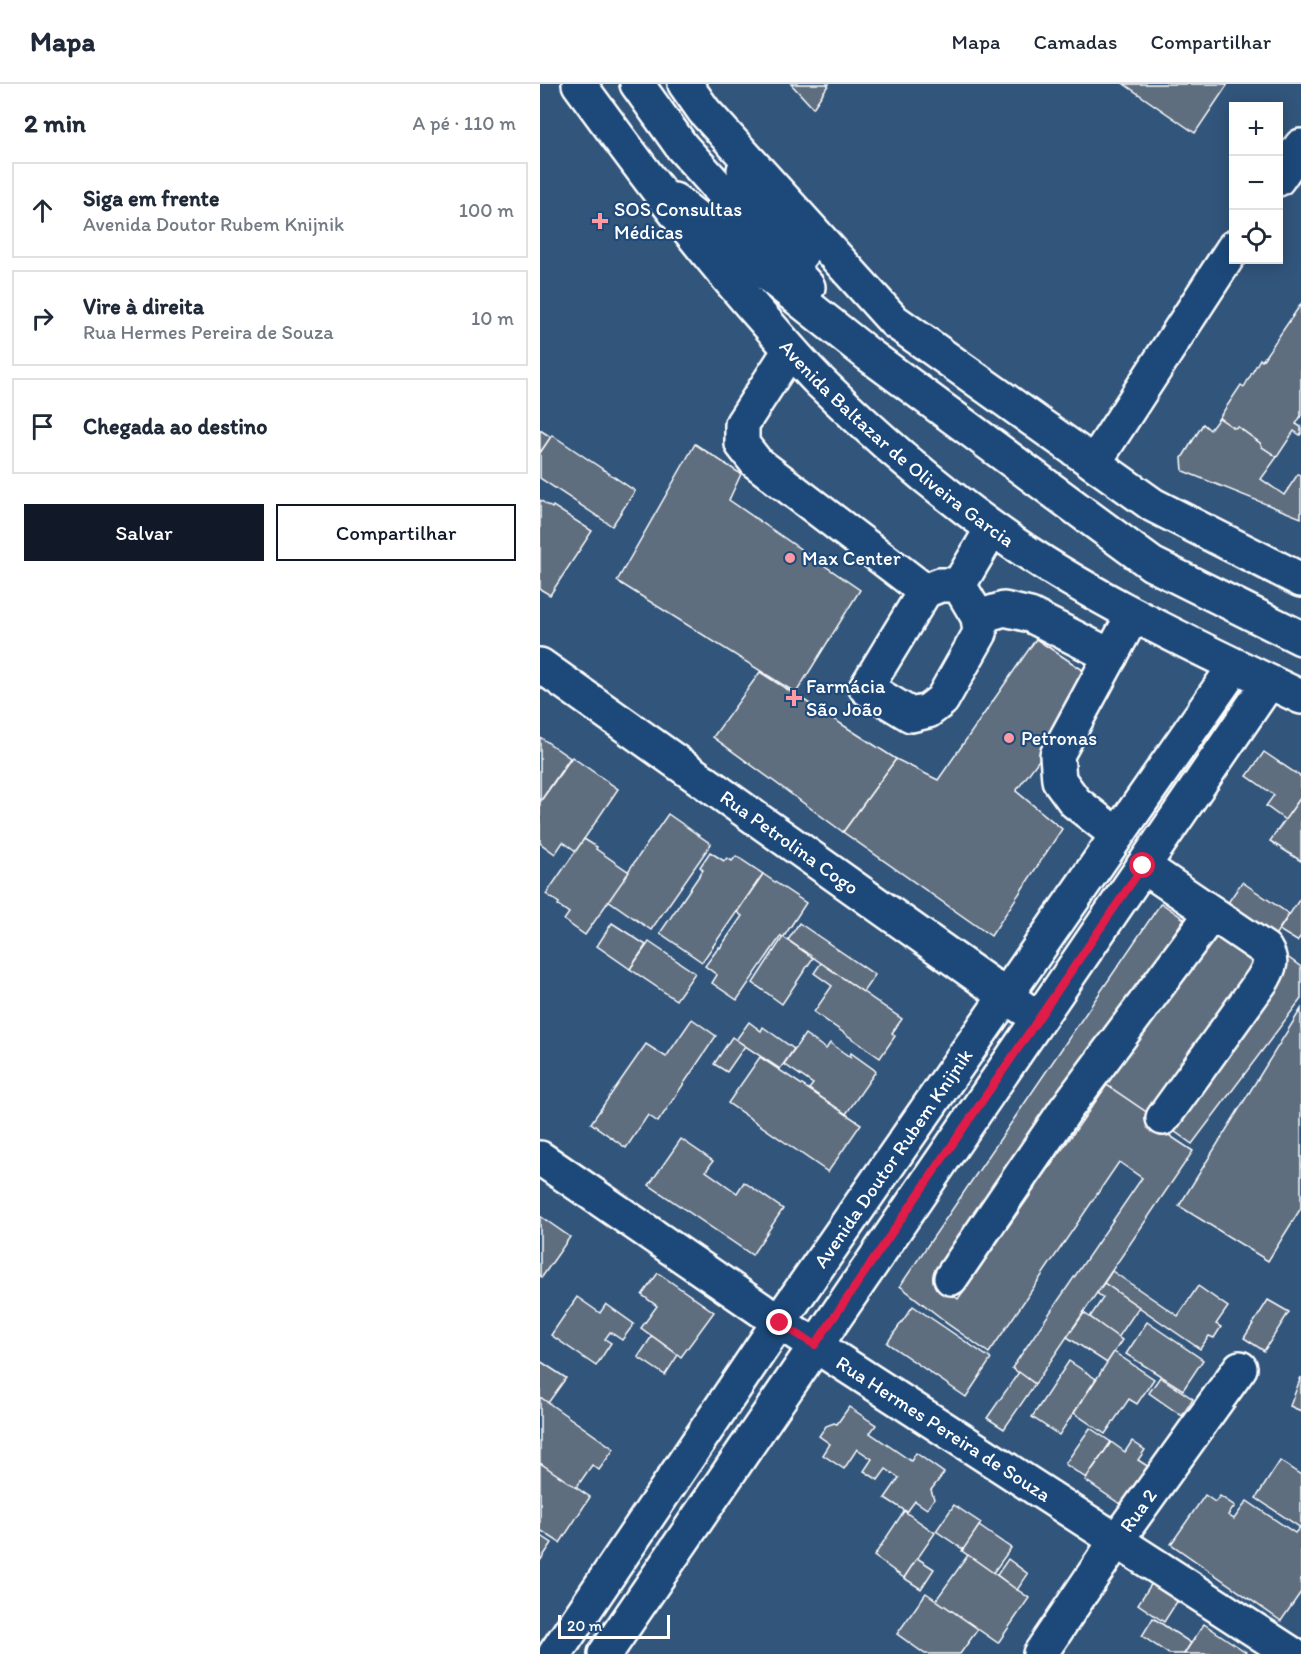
<!DOCTYPE html>
<html lang="pt">
<head>
<meta charset="utf-8">
<style>
  body { margin:0; font-family:Itim,sans-serif; background:#f6f6f7; color:#1f2937 }
  .controls { position:absolute; right:18px; top:18px; display:grid; overflow:hidden; border-radius:0px; box-shadow:0 3px 15px #0003 }
  .controls button { width:54px; height:54px; display:grid; place-items:center; padding:0; border:0; border-bottom:2px solid #e0e1e3; background:#fff; color:#1f2937; font:30px sans-serif }
  .scale { position:absolute; left:18px; bottom:15px; width:112px; box-sizing:border-box; padding-left:6px; border:3px solid #fff; border-top:0; font-size:16px; line-height:21px; white-space:nowrap; color:#fff; -webkit-text-stroke:4px #1f4a7a; paint-order:stroke }
  .stop { position:absolute; width:18px; height:18px; margin:-14px; border:4px solid #e11d48; border-radius:50%; background:#fff }
  .stop.end { background:#e11d48; border-color:#fff; box-shadow:0 2px 6px #0008 }
  .list { margin:0; padding:0; list-style:none }
  h2 { display:flex; justify-content:space-between; align-items:center; height:78px; margin:0; padding:0 24px; font-size:26px }
  h2 small { font-size:20px; font-weight:400; color:#747a83 }
  .list li { display:grid; grid-template-columns:39px 1fr auto; gap:18px; align-items:center; box-sizing:border-box; height:96px; margin:0 12px 12px; padding:0 12px; border:2px solid #e0e1e3; border-radius:0px }
  .list b { display:block; font-size:22px; white-space:nowrap }
  .list p { margin:0; font-size:20px; white-space:nowrap; color:#747a83 }
  .list em { font-size:20px; font-style:normal; color:#747a83 }
  .actions { display:flex; gap:12px; padding:18px 24px }
  .actions a { flex:1; padding:14px 0; border:2px solid #111827; border-radius:0px; text-align:center; font-size:21px; color:#111827 }
  .actions .main { background:#111827; color:#fff }
  .icon { flex:none; width:33px; height:33px; fill:none; stroke:currentColor; stroke-width:2; stroke-linecap:round; stroke-linejoin:round }
  .map { position:relative; flex:none; width:761px; height:1570px; overflow:hidden }
  header { display:flex; align-items:center; gap:36px; box-sizing:border-box; height:84px; padding:0 30px; background:#fff; border-bottom:2px solid #e0e1e3 }
  header strong { font-size:28px }
  nav { display:flex; gap:33px; margin-inline-start:auto; font-size:21px }
  main { display:flex }
  aside { flex:1; background:#fff }
  .map>svg:first-child { display:block }
  .building { fill:#5f6e7f; stroke:#fff; stroke-width:1.5 }
  .lines { fill:none; stroke-linecap:round; stroke-linejoin:round }
  .minor-casing { stroke:#fff; stroke-width:38 }
  .major-casing { stroke:#fff; stroke-width:38 }
  .minor { stroke:#1f4a7a; stroke-width:33 }
  .major { stroke:#1f4a7a; stroke-width:33 }
  .route { stroke:#e11d48; stroke-width:8 }
  .poi-dot { fill:#ff9aa2; stroke:#1f4a7a; stroke-width:2 }
  .labels { text-anchor:middle; dominant-baseline:central; stroke-width:4.5; stroke-linejoin:round; paint-order:stroke }
  .poi-label { font-size:20px; fill:#fff; stroke:#1f4a7a; text-anchor:start }
  .street-label { font-size:20px; fill:#fff; stroke:#1f4a7a }
</style>
</head>
<body>
<header>
<strong>Mapa</strong>
<nav><a>Mapa</a><a>Camadas</a><a>Compartilhar</a></nav>
</header>
<main>
<aside>
<h2>2 min<small>A pé · 110 m</small></h2>
<ul class="list">
<li><svg class="icon" aria-label="ahead" viewBox="0 0 24 24"><path d="M12 20V5M6 11l6-6 6 6"/></svg><div><b>Siga em frente</b><p>Avenida Doutor Rubem Knijnik</p></div><em>100 m</em></li>
<li><svg class="icon" aria-label="right" viewBox="0 0 24 24"><path d="M7 20v-9h11M14 6l5 5-5 5"/></svg><div><b>Vire à direita</b><p>Rua Hermes Pereira de Souza</p></div><em>10 m</em></li>
<li><svg class="icon" aria-label="arrive" viewBox="0 0 24 24"><path d="M6 21V4h12l-3 4 3 4H6"/></svg><div><b>Chegada ao destino</b></div></li>
</ul>
<div class="actions"><a class="main">Salvar</a><a>Compartilhar</a></div>
</aside>
<div class="map">
<svg width="761" height="1570" viewBox="0 0 761 1570">
  <rect width="100%" height="100%" fill="#32557c"/>
  <filter id="ink" filterUnits="userSpaceOnUse"><feTurbulence type="fractalNoise" baseFrequency=".0167" numOctaves="2"/><feDisplacementMap in="SourceGraphic" scale="12" xChannelSelector="R" yChannelSelector="G"/><feConvolveMatrix kernelMatrix="1 2 1 2 8 2 1 2 1" color-interpolation-filters="sRGB"/></filter>
  <g filter="url(#ink)">
    <g class="building">
      <path d="M251,0H289L273,24Z"/>
      <path d="M584,0H688L655,49Z"/>
      <path d="M761,220V332L756,340L761,343V350L760,351L754,347L737,373L722,363L720,359L698,343L694,344L679,334L701,301L704,303L720,275L722,277Z"/>
      <path d="M679,334L694,344L698,343L720,359L722,363L737,373L721,395L744,411L758,390L761,392V434L643,387L642,374L663,340L670,346Z"/>
      <path d="M0,346L11,353L0,369Z"/>
      <path d="M12,351L95,407L72,442L0,394V369Z"/>
      <path d="M155,360L201,390L189,416L320,506L256,609L77,497Z"/>
      <path d="M0,416L12,424L13,422L52,447L10,511L0,505Z"/>
      <path d="M496,555L558,596L476,707L522,745L451,852L303,748L356,675L398,696Z"/>
      <path d="M220,588L356,675L303,748L173,653Z"/>
      <path d="M0,653L30,674L0,718Z"/>
      <path d="M724,668L761,693V713L745,736L726,722L734,711L707,692Z"/>
      <path d="M32,673L78,705L36,767L23,758L15,770L0,759V718Z"/>
      <path d="M761,713V777L730,757Z"/>
      <path d="M128,730L171,760L111,846L68,816Z"/>
      <path d="M44,755L57,763L56,765L89,788L45,851L24,836L29,829L18,821L19,819L6,810Z"/>
      <path d="M170,768L184,777L187,774L192,777L196,772L223,790L162,878L120,849L163,786L160,783Z"/>
      <path d="M223,790L266,819L243,854L241,852L197,916L172,899L177,891L165,882L179,863L180,864L202,832L197,828Z"/>
      <path d="M702,798L749,830L730,859L685,823Z"/>
      <path d="M761,813V852L757,857L739,846Z"/>
      <path d="M621,819L644,835L396,1197L418,1215L567,1001L610,1030L606,1036L653,1067L495,1300L472,1284L602,1094L579,1078L449,1269L405,1238V1237L360,1202Z"/>
      <path d="M675,837L723,872L608,1029L564,999Z"/>
      <path d="M72,839L106,861L90,885L57,862Z"/>
      <path d="M259,839L335,891L323,908L248,856Z"/>
      <path d="M243,853L273,874L242,920L213,899Z"/>
      <path d="M109,858L155,889L136,916L90,885Z"/>
      <path d="M746,872L761,883V915L652,1060L627,1042L730,892Z"/>
      <path d="M281,879L362,935L352,949L355,952L340,974L274,928L292,902L274,889Z"/>
      <path d="M761,925V1124L728,1177L639,1122Z"/>
      <path d="M152,935L176,952L118,1038L108,1031L86,1064L51,1039L106,960L126,973Z"/>
      <path d="M209,938L221,947L223,943L254,965L240,985L196,956Z"/>
      <path d="M265,950L286,965L290,959L310,973L311,969L336,987L306,1030L269,1005L273,1000L244,980Z"/>
      <path d="M192,953L205,962L187,988L174,980Z"/>
      <path d="M220,973L321,1040L288,1088L188,1019Z"/>
      <path d="M141,1055L173,1077L166,1087L197,1109L204,1098L243,1125L212,1171L109,1101Z"/>
      <path d="M0,1132L30,1153L2,1193L0,1192Z"/>
      <path d="M572,1187L638,1232L658,1202L688,1223L676,1240L681,1243L674,1254L669,1252L660,1265L564,1199Z"/>
      <path d="M118,1189L174,1228L141,1273L101,1244L117,1222L102,1211Z"/>
      <path d="M564,1199L599,1223L578,1254L550,1233L563,1214L557,1209Z"/>
      <path d="M37,1213L60,1229L66,1220L94,1240L82,1256L70,1248L65,1255L71,1259L56,1282L11,1251Z"/>
      <path d="M728,1216L749,1228L724,1267L704,1254Z"/>
      <path d="M373,1222L451,1275L426,1313L347,1259Z"/>
      <path d="M544,1229L582,1256L567,1279L527,1253Z"/>
      <path d="M607,1238L663,1276L643,1306L586,1270Z"/>
      <path d="M112,1252L138,1271L125,1291L98,1273Z"/>
      <path d="M574,1268L614,1295L597,1320L589,1315L565,1350L534,1329Z"/>
      <path d="M0,1277L26,1294L8,1319L0,1313Z"/>
      <path d="M529,1277L556,1295L519,1351L492,1333Z"/>
      <path d="M479,1288L495,1300L464,1345L447,1334Z"/>
      <path d="M620,1293L653,1315L642,1332L609,1309Z"/>
      <path d="M761,1293V1327L750,1322Z"/>
      <path d="M0,1313L74,1365L59,1386L52,1381L36,1404L0,1379Z"/>
      <path d="M309,1323L336,1341L330,1349L371,1377L376,1369L404,1389L391,1406L394,1415L387,1425L375,1417L367,1428L345,1414L359,1394L346,1385L338,1396L324,1387L332,1375L317,1365L304,1385L283,1371L290,1360L279,1352L286,1342L294,1339L297,1340Z"/>
      <path d="M550,1344L571,1358L546,1394L525,1380Z"/>
      <path d="M592,1357L605,1366L598,1376L609,1383L583,1422L545,1396L571,1358L585,1368Z"/>
      <path d="M740,1377L761,1391V1444L716,1414Z"/>
      <path d="M0,1379L50,1413L20,1459L0,1446Z"/>
      <path d="M665,1411L675,1418L680,1412L695,1422L688,1431L694,1435L707,1417L755,1449L760,1443L761,1444V1508L741,1537L631,1460Z"/>
      <path d="M414,1421L441,1439L424,1466L396,1447Z"/>
      <path d="M364,1427L395,1449L364,1494L334,1472Z"/>
      <path d="M439,1442L471,1464L453,1489L422,1467Z"/>
      <path d="M0,1451L12,1459L0,1477Z"/>
      <path d="M428,1471L489,1514L458,1559L396,1516Z"/>
      <path d="M377,1474L394,1485L381,1505L364,1494Z"/>
      <path d="M468,1475L488,1490L477,1506L457,1491Z"/>
      <path d="M614,1496L640,1513L624,1538L598,1520Z"/>
      <path d="M386,1509L438,1545L420,1570H385L357,1550Z"/>
      <path d="M613,1534L651,1559L644,1570H629L602,1552Z"/>
      <path d="M664,1540L706,1568L704,1570H644Z"/>
    </g>
    <g class="lines">
      <g class="minor-casing">
        <g id="minor">
          <path d="M97,0L142,63L268,203"/>
          <path d="M204,86L261,170"/>
          <path d="M738,95L761,62"/>
          <path d="M134,116L329,271L612,480L761,554"/>
          <path d="M250,266L202,340V360L216,378L385,507"/>
          <path d="M554,379L694,163"/>
          <path d="M400,501H419L438,533L440,549L402,616L388,627L371,631L326,604L385,507Z"/>
          <path d="M419,501L452,445"/>
          <path d="M438,533L464,525L490,531L571,572"/>
          <path id="s1" d="M0,581L483,924"/>
          <path d="M577,751L535,718L519,696L517,671L593,531"/>
          <path d="M603,782L725,865C733,878 730,882 723,895L623,1034"/>
          <path id="s2" d="M0,1074L239,1238L752,1570"/>
          <path d="M411,1194L526,1025L672,829"/>
          <path id="s3" d="M15,1570L239,1238L695,582"/>
          <path d="M65,1570L729,598"/>
          <path id="s4" d="M500,1570L576,1457L700,1284"/>
        </g>
      </g>
      <g class="major-casing">
        <g id="major">
          <path id="s5" d="M39,0C99,82 159,163 227,239C244,259 261,279 279,297C333,350 391,400 452,444C547,513 655,562 761,613"/>
          <path d="M145,0L164,27L354,237L613,421L761,496"/>
        </g>
      </g>
      <use href="#minor" class="minor"/>
      <use href="#major" class="major"/>
    </g>
  </g>
  <g class="lines" filter="url(#ink)">
    <path class="route" d="M240,1239L275,1261L603,782"/>
  </g>
  <g class="poi-dot">
    <path d="M57 128h6v6h6v6h-6v6h-6v-6h-6v-6h6z"/>
    <circle cx="250" cy="474" r="6"/>
    <path d="M251 605h6v6h6v6h-6v6h-6v-6h-6v-6h6z"/>
    <circle cx="469" cy="654" r="6"/>
  </g>
  <g class="labels">
    <g class="poi-label">
      <text x="74" y="125">SOS Consultas<tspan x="74" dy="23">Médicas</tspan></text>
      <text x="262" y="474">Max Center</text>
      <text x="266" y="602">Farmácia<tspan x="266" dy="23">São João</tspan></text>
      <text x="481" y="654">Petronas</text>
    </g>
    <g class="street-label">
      <text stroke="none"><textPath href="#s5" startOffset="482">Avenida Baltazar de Oliveira Garcia</textPath></text>
      <text stroke="none"><textPath href="#s1" startOffset="306">Rua Petrolina Cogo</textPath></text>
      <text stroke="none"><textPath href="#s3" startOffset="600">Avenida Doutor Rubem Knijnik</textPath></text>
      <text stroke="none"><textPath href="#s2" startOffset="486">Rua Hermes Pereira de Souza</textPath></text>
      <text stroke="none"><textPath href="#s4" startOffset="174">Rua 2</textPath></text>
    </g>
  </g>
</svg>
<div class="controls">
<button>+</button>
<button>−</button>
<button><svg class="icon" aria-label="locate" viewBox="0 0 24 24"><circle cx="12" cy="12" r="6"/><path d="M12 2v4M12 18v4M2 12h4M18 12h4"/></svg></button>
</div>
<div class="scale">20 m</div>
<div class="stop" style="left:603px;top:782px"></div>
<div class="stop end" style="left:240px;top:1239px"></div>
</div>
</main>
</body>
</html>
